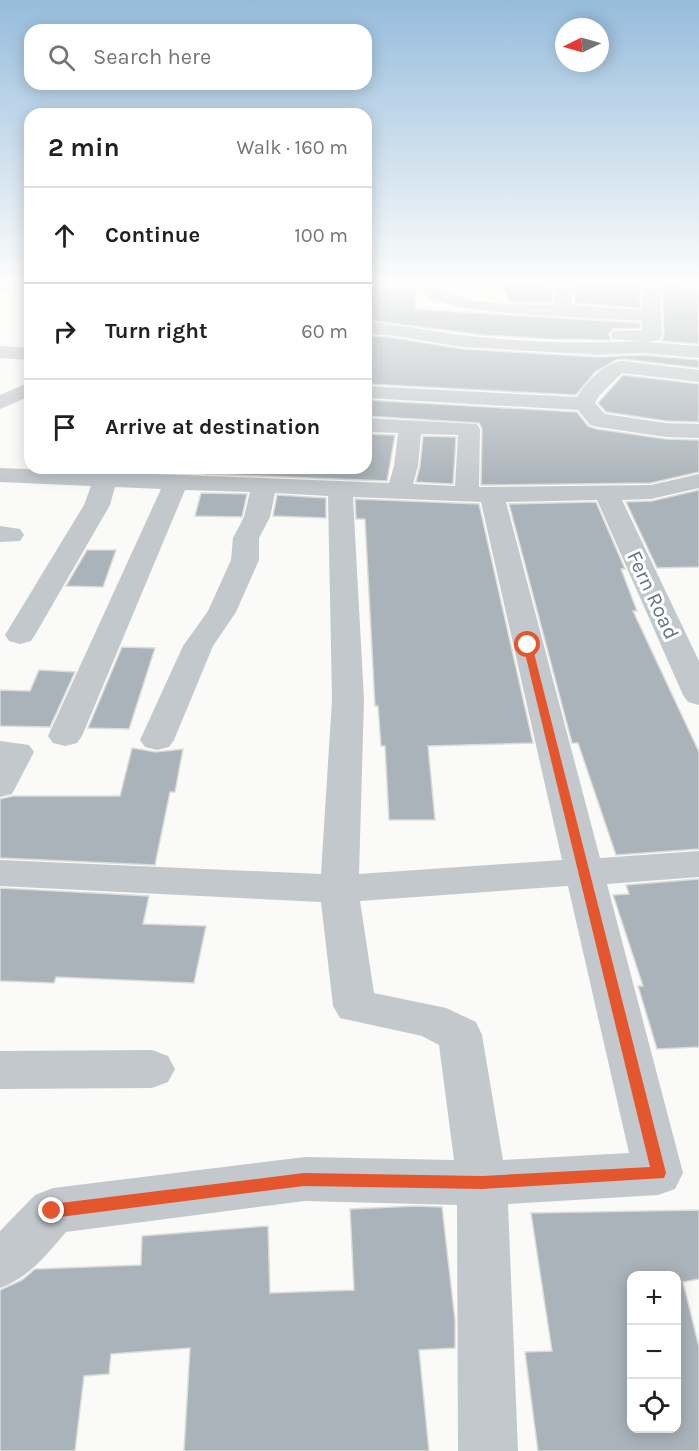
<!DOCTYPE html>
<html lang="en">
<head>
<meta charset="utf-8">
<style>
  body { margin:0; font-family:Karla,sans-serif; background:#f2f2f2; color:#202124 }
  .controls { position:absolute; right:18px; bottom:18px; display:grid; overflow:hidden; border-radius:12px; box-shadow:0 3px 15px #0003 }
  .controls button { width:54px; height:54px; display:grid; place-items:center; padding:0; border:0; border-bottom:2px solid #e0e0e0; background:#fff; color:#202124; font:30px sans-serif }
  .compass { position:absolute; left:555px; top:18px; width:54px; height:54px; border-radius:50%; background:#fff; box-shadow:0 3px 15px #0003; rotate:265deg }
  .stop { position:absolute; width:18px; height:18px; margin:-14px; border:4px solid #e4572e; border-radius:50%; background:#fff }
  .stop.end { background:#e4572e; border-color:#fff; box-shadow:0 2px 6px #0008 }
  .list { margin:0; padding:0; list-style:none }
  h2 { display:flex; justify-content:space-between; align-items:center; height:78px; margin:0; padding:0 24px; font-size:26px }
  h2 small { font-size:20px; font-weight:400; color:#757577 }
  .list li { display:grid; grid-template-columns:39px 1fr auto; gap:18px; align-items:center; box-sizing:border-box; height:96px; padding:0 24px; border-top:2px solid #e0e0e0 }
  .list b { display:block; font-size:22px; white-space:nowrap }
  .list em { font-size:20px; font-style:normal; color:#757577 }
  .icon { flex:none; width:33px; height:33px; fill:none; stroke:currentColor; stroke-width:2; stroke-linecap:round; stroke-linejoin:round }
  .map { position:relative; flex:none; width:699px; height:1451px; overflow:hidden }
  .search { position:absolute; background:#fff; box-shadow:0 3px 15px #0003; left:24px; top:24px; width:348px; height:66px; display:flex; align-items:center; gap:15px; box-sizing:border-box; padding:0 21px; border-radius:18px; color:#757577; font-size:22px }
  .panel { position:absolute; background:#fff; box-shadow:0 3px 15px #0003; left:24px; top:108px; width:348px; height:366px; border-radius:18px }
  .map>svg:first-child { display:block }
  .building { fill:#aab3b9; stroke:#dcdcda; stroke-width:1.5; fill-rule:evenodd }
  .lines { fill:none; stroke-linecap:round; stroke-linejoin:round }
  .minor { fill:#c3c8cc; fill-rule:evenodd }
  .route { fill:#e4572e }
  .labels { text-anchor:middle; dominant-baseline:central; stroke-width:6; stroke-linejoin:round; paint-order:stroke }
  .street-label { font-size:21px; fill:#657683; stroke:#fff }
</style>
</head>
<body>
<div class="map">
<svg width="699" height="1451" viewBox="0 0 699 1451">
  <rect width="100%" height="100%" fill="#fafaf8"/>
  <g class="building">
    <path d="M502,281H548L553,292L552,303L509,302Z"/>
    <path d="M570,281H640V308L574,303L575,291Z"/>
    <path d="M662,282L677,283L681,287L698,289L699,344L661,341L664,336Z"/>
    <path d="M366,286L417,287L415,309L640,323V328L613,329L609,334L611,340L551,339L483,335L366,320Z"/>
    <path d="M366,336L389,337L462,349L598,357L643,355L699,360V368L623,359L616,360L595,372L576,395L366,384Z"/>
    <path d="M623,375L699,384V422L666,421L606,412L598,403Z"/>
    <path d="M366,400L577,412L588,426L597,429L666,439L699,440V472L651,483L481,485L482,429L479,423L366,416Z"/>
    <path d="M366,434L395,435L387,481L206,474L207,468H366Z"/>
    <path d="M423,436L456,437L453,484L416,482L420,466Z"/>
    <path d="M699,490V567L657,568L626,502L652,501Z"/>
    <path d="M201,493L247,494L242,517L195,516Z"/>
    <path d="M277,495L326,498V518L273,516Z"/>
    <path d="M355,499L479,504L533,743L428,746L435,820H389L385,746H381L378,706H375L365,519H356Z"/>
    <path d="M596,502L625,569H621L637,611H633L699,752V849L616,855L578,743H572L509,504Z"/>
    <path d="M87,550H116L103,587L66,586Z"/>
    <path d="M122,647L155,648L129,729L88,728Z"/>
    <path d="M39,670L75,672L50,727L0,726V690L30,691Z"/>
    <path d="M132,748L156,752L183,749L175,792H170L155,865L0,858V799L13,796H120Z"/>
    <path d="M699,879V1047L657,1049L638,986H643L613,895L629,894L626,885Z"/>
    <path d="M0,888L149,896L143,924L206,926L194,983L56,977L54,983L0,981Z"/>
    <path d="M416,1206L442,1207L455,1320V1348L419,1350L429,1451H184L190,1348L111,1354L109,1374L84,1376L75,1451H0V1290L22,1280L35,1269L141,1265L142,1236L268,1226L270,1293L354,1290L350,1209Z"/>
    <path d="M699,1210V1279L683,1282L699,1347V1451H538L525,1352L552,1351L531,1213ZM632,1275H676V1428H632Z"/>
  </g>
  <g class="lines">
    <g class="minor">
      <path d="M0,281H17L6,291L0,292Z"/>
      <path d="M414,281H431C453,307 522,304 554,305L555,292L550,281H567L573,292L571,305L642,310V281H660L662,336L659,340L647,342L699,346V358L643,353L598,355L462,347L389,335L366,334V322C398,324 429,331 461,335C520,342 581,344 640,341L613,339L611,335L613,331L642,330V321L516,314L462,308L430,299Z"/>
      <path d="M679,281H699V287L681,285Z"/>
      <path d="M0,346L30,348V360L0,358Z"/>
      <path d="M623,361L699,370V382L622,373L599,396L595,403L605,414L666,423L699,424V438L666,437L598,427L590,425L578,410L366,398V386L577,397C586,382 605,362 623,361Z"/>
      <path d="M30,382V396L0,409V395Z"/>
      <path d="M366,418L477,424L480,429L479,487L651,485L699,474V488L651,499L622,500L699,661V705L688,702L683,695L597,500L506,502L600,858L699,851V877L607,884L683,1173L675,1189L658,1195L508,1204L518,1451H458L457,1205L305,1201L66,1232C45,1256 31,1276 0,1288V1231L35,1195L53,1188L305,1157L454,1160L439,1045L422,1036L340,1018L333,1006L321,902L0,886V860L321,874L332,700L328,496L275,493L270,517L259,538V560L236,612L213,646L174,740L169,747L157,750L145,747L140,740L183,646L208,611L231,560L233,538L244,517L250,492L185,490L82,736L77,743L65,746L53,743L48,736L161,489L115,487L110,505L35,635L31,641L20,644L9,641L5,635L84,505L91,486L0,482V468L389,483L394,466L398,433L366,432ZM421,434L458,435L455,486L413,484L418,466ZM353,497L481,502L562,860L359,874L364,700ZM568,886L629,1153L503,1160L482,1035L476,1022L446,1008L374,993L360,901Z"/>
      <path d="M0,526L20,529L24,535L20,541L0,542Z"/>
      <path d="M0,741L29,745L34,752L12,794L0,797Z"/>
      <path d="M152,1050L168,1056L175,1069L168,1082L152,1088L0,1089V1051Z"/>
    </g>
  </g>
  <linearGradient id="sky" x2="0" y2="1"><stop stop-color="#96bcdc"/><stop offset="0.58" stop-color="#fdfdfc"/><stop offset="1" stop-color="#fdfdfc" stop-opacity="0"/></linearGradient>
  <rect width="699" height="485" fill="url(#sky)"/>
  <path class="route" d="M528,642L532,645L666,1173L664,1178L482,1189L304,1186L52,1218L47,1216L45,1211L47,1206L52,1204L304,1173L482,1176L650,1167L523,645Z"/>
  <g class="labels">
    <g class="street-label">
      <text transform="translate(653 595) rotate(65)">Fern Road</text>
    </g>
  </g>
</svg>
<div class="controls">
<button>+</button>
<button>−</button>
<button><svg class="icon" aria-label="locate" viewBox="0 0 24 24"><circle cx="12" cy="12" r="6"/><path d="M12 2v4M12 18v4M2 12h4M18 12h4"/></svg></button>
</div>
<svg class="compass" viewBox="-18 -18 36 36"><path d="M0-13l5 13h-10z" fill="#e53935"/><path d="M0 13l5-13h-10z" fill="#757577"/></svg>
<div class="stop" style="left:528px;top:645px"></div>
<div class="stop end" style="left:52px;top:1211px"></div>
<div class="search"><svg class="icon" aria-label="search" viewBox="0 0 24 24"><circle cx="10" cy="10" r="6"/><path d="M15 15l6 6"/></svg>Search here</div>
<section class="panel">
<h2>2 min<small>Walk · 160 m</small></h2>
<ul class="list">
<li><svg class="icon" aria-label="ahead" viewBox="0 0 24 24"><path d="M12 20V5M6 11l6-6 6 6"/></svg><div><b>Continue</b></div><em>100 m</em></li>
<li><svg class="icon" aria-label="right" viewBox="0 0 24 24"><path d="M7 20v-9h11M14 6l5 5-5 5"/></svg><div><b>Turn right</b></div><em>60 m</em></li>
<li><svg class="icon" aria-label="arrive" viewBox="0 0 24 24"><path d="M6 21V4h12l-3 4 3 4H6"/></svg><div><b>Arrive at destination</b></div></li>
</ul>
</section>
</div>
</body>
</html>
